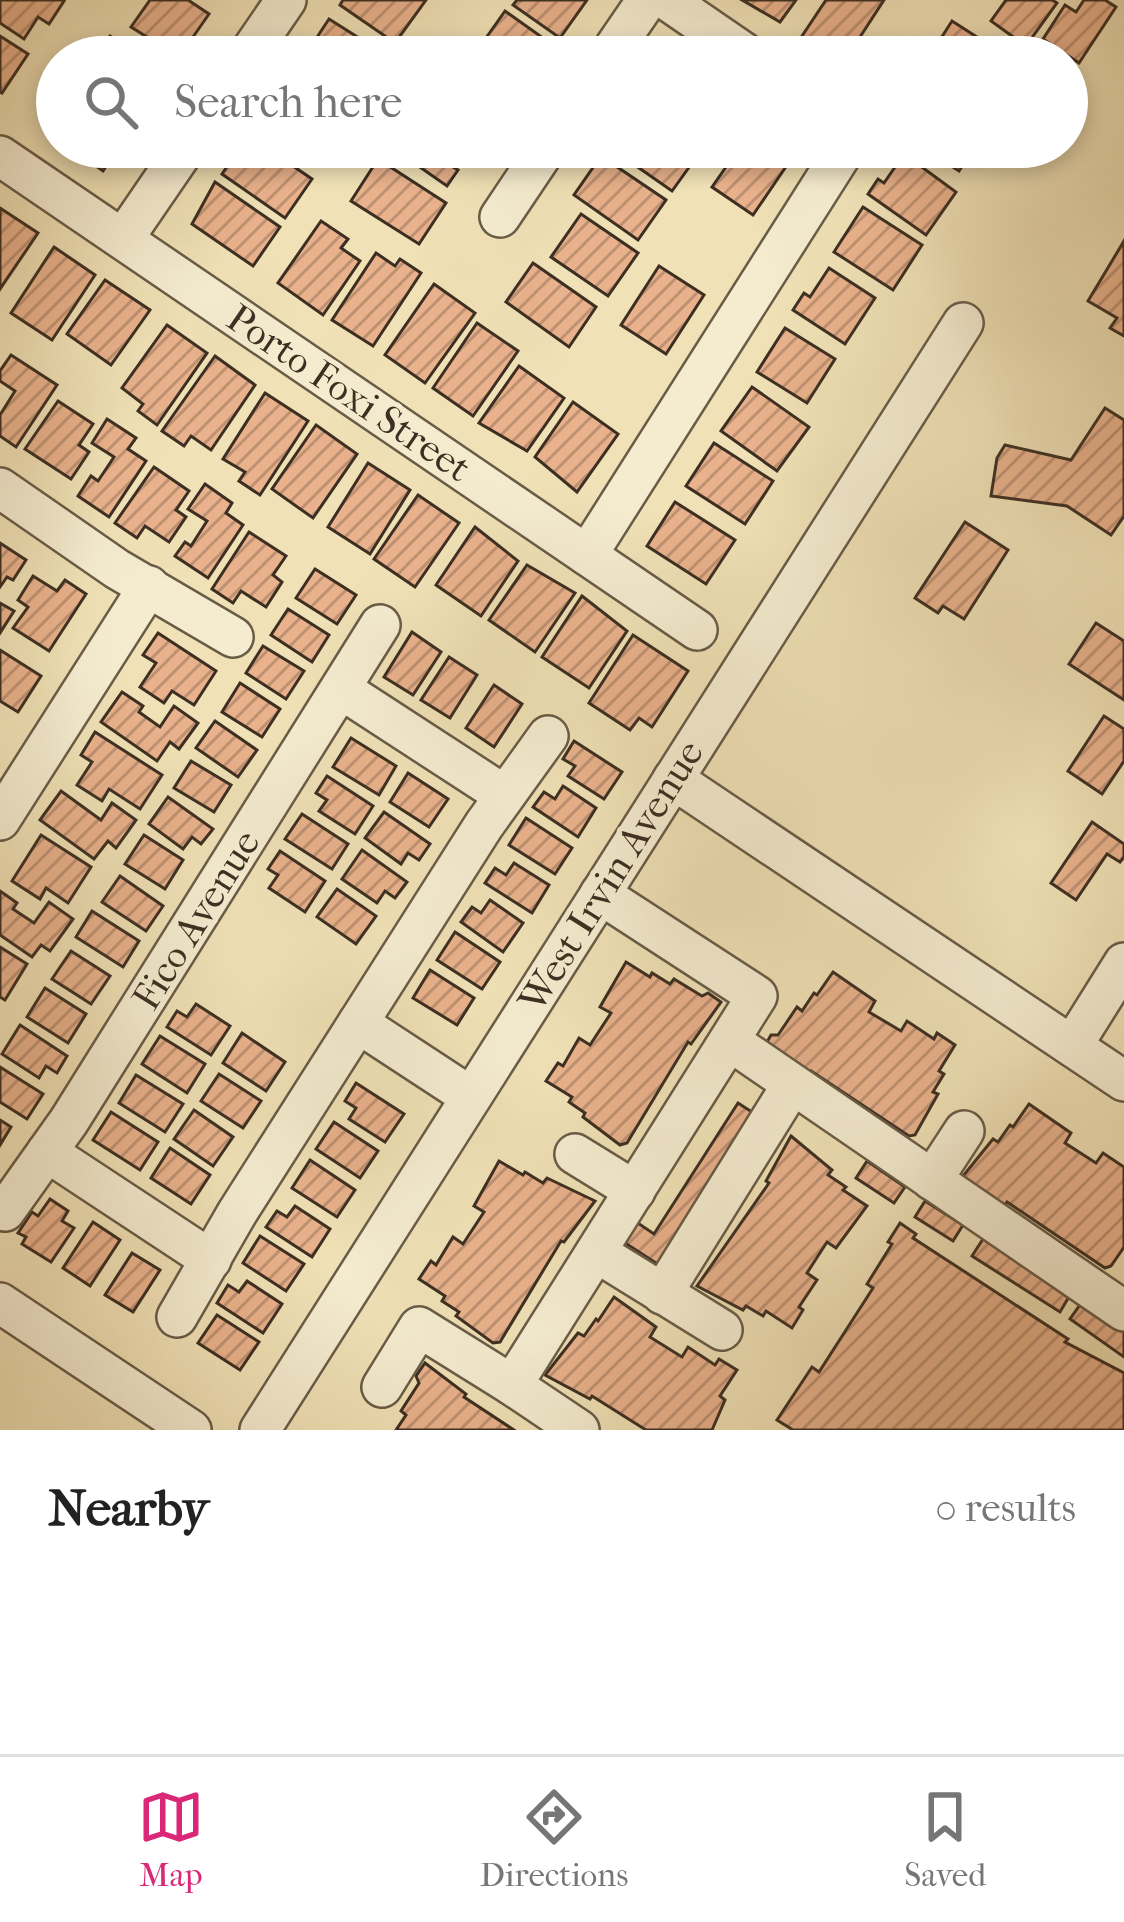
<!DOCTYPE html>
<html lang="en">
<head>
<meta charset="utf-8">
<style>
  body { margin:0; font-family:"IM FELL French Canon",serif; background:#f2f2f2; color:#222 }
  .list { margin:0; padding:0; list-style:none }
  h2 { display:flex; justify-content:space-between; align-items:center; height:156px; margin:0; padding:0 48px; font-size:51px }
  h2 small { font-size:39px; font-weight:400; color:#767676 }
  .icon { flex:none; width:66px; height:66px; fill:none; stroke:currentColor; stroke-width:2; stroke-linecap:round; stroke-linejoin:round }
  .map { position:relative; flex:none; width:1124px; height:1430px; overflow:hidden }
  .search { position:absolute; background:#fff; box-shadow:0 6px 18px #0003; left:36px; right:36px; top:36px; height:132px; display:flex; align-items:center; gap:30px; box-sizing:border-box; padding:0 42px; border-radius:66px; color:#767676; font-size:45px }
  .sheet { height:324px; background:#fff }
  nav { display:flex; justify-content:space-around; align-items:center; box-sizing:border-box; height:168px; border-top:3px solid #e0e0e0; background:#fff; font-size:33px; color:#767676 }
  nav a { display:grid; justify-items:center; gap:6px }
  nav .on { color:#db2777 }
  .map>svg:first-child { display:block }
  .building { fill:url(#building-hatch); stroke:#3c2f22; stroke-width:3 }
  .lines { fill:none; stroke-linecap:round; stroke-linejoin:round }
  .minor-casing { stroke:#695c47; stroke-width:44 }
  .minor { stroke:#f5ecd0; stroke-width:39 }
  .labels { text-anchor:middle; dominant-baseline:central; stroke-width:10; stroke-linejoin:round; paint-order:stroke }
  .street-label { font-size:39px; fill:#3c2f22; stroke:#f5ecd0 }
</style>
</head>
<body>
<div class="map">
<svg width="1124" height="1430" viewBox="0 0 1124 1430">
  <defs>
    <pattern id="building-hatch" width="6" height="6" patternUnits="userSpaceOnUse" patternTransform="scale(3)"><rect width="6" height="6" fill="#e9b28c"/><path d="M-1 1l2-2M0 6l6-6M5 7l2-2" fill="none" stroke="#be9172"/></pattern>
  </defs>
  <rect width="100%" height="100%" fill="#f0e1b6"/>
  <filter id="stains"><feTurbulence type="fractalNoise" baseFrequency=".00167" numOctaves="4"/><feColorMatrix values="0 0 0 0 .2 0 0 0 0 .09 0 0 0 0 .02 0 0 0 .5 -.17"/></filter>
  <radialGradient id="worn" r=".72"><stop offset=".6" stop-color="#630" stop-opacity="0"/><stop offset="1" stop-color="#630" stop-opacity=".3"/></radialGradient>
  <g class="building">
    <path d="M0,0H62L64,1L49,24L38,17L24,39L0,23Z"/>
    <path d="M150,0H188L209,14L179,57L131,27Z"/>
    <path d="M343,0H426L395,43L340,5Z"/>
    <path d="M517,0H587L560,38L513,5Z"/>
    <path d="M742,0H796L780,22Z"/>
    <path d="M826,0H884L847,57H835L802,36Z"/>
    <path d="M1006,0H1052L1057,3L1026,46L991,21Z"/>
    <path d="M1084,0H1105L1116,7L1079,63L1043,39L1065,5L1076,12Z"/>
    <path d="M505,11L560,50L555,57L474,55Z"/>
    <path d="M329,19L378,50L374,57H304Z"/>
    <path d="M952,21L1008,57H929Z"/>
    <path d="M0,36L28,54L2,93L0,92Z"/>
    <path d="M110,36L143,57H96Z"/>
    <path d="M69,147H119L103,171Z"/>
    <path d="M240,147H265L312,179L285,218L222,174Z"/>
    <path d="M391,147H467L453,167L458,170L447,186Z"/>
    <path d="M609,147H692L700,152L672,191Z"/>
    <path d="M740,147L798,149L753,215L712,187Z"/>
    <path d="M922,147H975L959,171Z"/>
    <path d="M904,154L956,192L926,235L868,194L878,179L884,183Z"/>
    <path d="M601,156L666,200L638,240L574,195Z"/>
    <path d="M378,159L446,203L419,244L351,201Z"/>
    <path d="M215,182L280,227L253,266L192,224Z"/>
    <path d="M863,207L922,245L893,290L834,252Z"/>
    <path d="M0,208L38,233L0,289Z"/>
    <path d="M581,214L638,253L608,296L551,257Z"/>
    <path d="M321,221L348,239L341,248L360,261L323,315L278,283Z"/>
    <path d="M1124,241V336L1110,328L1117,318L1088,301Z"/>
    <path d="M54,247L95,275L52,340L11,313Z"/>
    <path d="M376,253L395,266L400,259L421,273L373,346L332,320Z"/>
    <path d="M533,263L596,307L569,347L506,302Z"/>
    <path d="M659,266L704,295L666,354L621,325Z"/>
    <path d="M829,268L875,298L845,344L793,310L804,293L810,297Z"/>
    <path d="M105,280L150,310L111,365L67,334Z"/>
    <path d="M434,284L475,313L425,383L385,355Z"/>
    <path d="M477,323L518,351L473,416L433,388Z"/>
    <path d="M167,325L207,353L157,425L138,411L143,404L122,388Z"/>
    <path d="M785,328L835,359L807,403L757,372Z"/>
    <path d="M11,355L57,385L16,447L0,436V415L15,391L0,381V371Z"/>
    <path d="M215,356L255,385L211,450L191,436L184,446L162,431Z"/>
    <path d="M519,366L564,398L527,451L479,423Z"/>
    <path d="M752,387L809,427L777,471L721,431Z"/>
    <path d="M265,393L308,421L260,495L239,481L245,472L223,459Z"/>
    <path d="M58,401L93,424L79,445L89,452L71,479L25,449Z"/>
    <path d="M573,402L618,434L577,492L535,457Z"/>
    <path d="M1105,408L1124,420V516L1111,535L1067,506L991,496L997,458L1005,445L1071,460Z"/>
    <path d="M107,419L136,438L128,449L146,461L109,517L78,496L91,476L98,481L114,457L92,443Z"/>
    <path d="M316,425L357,454L313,518L272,489Z"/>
    <path d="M714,443L773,481L745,524L686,486Z"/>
    <path d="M368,463L410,490L370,554L328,527Z"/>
    <path d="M154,467L189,491L176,510L186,517L169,542L145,526L137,538L115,523Z"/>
    <path d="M205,484L232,503L226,513L243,525L208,578L175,556L185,542L191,546L207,521L188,509Z"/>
    <path d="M418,495L459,523L415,587L374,559Z"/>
    <path d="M675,502L735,540L706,584L647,546Z"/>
    <path d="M965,522L1008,550L964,619L943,606L938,613L915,598Z"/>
    <path d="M475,527L518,561L481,616L436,585Z"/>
    <path d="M249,532L286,556L273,575L282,582L266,607L241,591L233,603L212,589Z"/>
    <path d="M0,543L26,560L13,580L7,577L0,587Z"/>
    <path d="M527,565L575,593L535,652L489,620Z"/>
    <path d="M315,569L356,595L337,624L296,598Z"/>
    <path d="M33,576L57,591L65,580L86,594L49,651L13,628L28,607L18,600Z"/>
    <path d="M582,596L627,631L589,688L542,657Z"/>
    <path d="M0,603L14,611L0,633Z"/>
    <path d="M288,609L329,635L312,662L271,635Z"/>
    <path d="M1096,623L1124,641V700L1069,664Z"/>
    <path d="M412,632L441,652L413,695L384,677Z"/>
    <path d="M158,633L216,671L194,705L172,691L164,703L140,687L156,663L143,655Z"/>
    <path d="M633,635L688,671L652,727L639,718L630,730L589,703Z"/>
    <path d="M263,646L304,671L286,699L246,673Z"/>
    <path d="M0,650L41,676L18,712L0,701Z"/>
    <path d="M449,657L477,675L450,718L421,700Z"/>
    <path d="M240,683L280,709L262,737L222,712Z"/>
    <path d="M494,685L522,704L494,747L466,728Z"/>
    <path d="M122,692L143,706L139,712L160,727L174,706L198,723L179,749L170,742L157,761L101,722Z"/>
    <path d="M1104,716L1124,729V761L1102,794L1068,771Z"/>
    <path d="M215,721L257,750L238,777L196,748Z"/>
    <path d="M95,732L162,775L140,809L109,789L102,801L77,785L92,762L81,755Z"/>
    <path d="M351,738L396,766L379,795L333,767Z"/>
    <path d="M574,741L622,772L604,799L568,776L575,766L563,759Z"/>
    <path d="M191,761L231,785L214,812L174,788Z"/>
    <path d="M408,773L448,799L429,827L390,802Z"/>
    <path d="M327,776L373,806L355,834L319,811L327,800L316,793Z"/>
    <path d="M563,786L596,808L578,837L533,807L544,792L555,799Z"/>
    <path d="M61,791L101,820L112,803L136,820L116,848L108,841L94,859L40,820Z"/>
    <path d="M168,797L213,829L201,844L192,837L183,849L149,824Z"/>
    <path d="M384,812L430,844L419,860L408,853L401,864L365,838Z"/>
    <path d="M302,814L348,844L332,869L285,839Z"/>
    <path d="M526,818L572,848L555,874L509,845Z"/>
    <path d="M1092,822L1124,844V857L1120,862L1107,854L1076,900L1051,883Z"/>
    <path d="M41,835L91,867L68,903L46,888L40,899L12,881Z"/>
    <path d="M144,835L183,860L165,889L125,864Z"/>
    <path d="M362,850L407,882L395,898L385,891L377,903L342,879Z"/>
    <path d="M280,851L325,881L305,912L269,888L278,875L268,869Z"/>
    <path d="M514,863L549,885L532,913L485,883L495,868L506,875Z"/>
    <path d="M120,876L163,906L146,931L102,902Z"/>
    <path d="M337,889L376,916L356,944L317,917Z"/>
    <path d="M0,891L17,903L13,909L34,923L49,902L73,919L50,951L41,945L32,957L0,935Z"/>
    <path d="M490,900L523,923L503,952L461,922L472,907L481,913Z"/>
    <path d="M92,911L139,941L123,967L76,937Z"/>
    <path d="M455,932L500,962L482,989L437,960Z"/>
    <path d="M0,947L27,964L5,1000L0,997Z"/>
    <path d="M71,951L110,976L91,1004L52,979Z"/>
    <path d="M626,962L650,977L652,973L670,984L674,979L702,996L708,993L721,1002L691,1044L688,1042L627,1143L620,1145L583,1117L585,1113L569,1102L572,1097L546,1081L558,1063L563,1066L579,1038L590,1045L611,1013L600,1007Z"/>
    <path d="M430,970L474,998L457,1025L413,998Z"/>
    <path d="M833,972L875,1001L869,1012L901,1031L907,1021L934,1039L937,1033L955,1045L939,1071L944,1074L933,1092L938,1094L915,1135L909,1136L811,1071L809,1073L763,1049L771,1035H778L797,1007L802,1011L814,993L817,995Z"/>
    <path d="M45,988L86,1014L68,1043L27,1017Z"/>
    <path d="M196,1004L230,1026L211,1055L167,1027L177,1011L187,1017Z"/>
    <path d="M20,1025L67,1056L57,1073L46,1066L39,1078L2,1054Z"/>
    <path d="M242,1033L285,1062L266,1091L223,1063Z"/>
    <path d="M160,1036L205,1064L187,1093L142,1064Z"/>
    <path d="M0,1067L43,1094L27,1119L0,1102Z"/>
    <path d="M219,1074L261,1101L243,1128L201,1101Z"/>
    <path d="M136,1075L183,1104L165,1132L119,1103Z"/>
    <path d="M356,1083L404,1114L385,1142L349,1119L356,1108L345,1101Z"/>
    <path d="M738,1103L755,1114L659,1265L619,1239L632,1219L654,1234Z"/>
    <path d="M1029,1104L1071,1133L1065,1143L1096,1163L1103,1153L1124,1167V1247L1111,1266L1105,1268L1007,1202L1005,1205L959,1181L993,1139L998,1142L1010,1125L1013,1127Z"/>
    <path d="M194,1110L233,1137L213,1166L174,1139Z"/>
    <path d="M111,1112L158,1142L140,1170L93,1140Z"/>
    <path d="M0,1120L11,1127L0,1145Z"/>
    <path d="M334,1122L378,1151L360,1178L316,1149Z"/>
    <path d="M791,1136L832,1170L828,1175L846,1187L843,1190L867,1206L836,1248L827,1242L807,1273L817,1280L799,1307L803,1310L792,1328L766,1311L763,1316L746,1306L743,1310L697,1286L769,1183L766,1181Z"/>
    <path d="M170,1148L210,1175L191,1204L151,1178Z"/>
    <path d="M310,1160L355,1190L337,1217L292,1188Z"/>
    <path d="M499,1161L523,1175L525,1172L543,1183L547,1178L595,1201L564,1242L561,1241L500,1342L493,1343L456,1316L459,1312L442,1301L445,1296L419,1279L431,1261L436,1265L453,1237L463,1244L484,1212L474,1206Z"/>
    <path d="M867,1161L905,1187L894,1203L856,1178Z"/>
    <path d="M50,1199L68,1211L62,1221L74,1228L51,1262L22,1244L26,1237L18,1233L32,1212L38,1216Z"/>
    <path d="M925,1201L963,1225L953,1241L915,1217Z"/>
    <path d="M295,1206L330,1229L312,1257L266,1227L277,1211L287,1217Z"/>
    <path d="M93,1222L120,1240L90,1286L63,1268Z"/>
    <path d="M900,1223L916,1234L913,1238L1068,1339L1065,1342L1124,1373V1430H793L777,1420L812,1367L819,1372L873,1288L867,1284L892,1244L888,1242Z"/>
    <path d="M260,1236L304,1264L286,1291L243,1263Z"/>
    <path d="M983,1239L1070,1295L1060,1312L972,1256Z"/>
    <path d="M132,1253L160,1270L133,1312L105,1295Z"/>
    <path d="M247,1281L282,1304L263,1333L217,1303L228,1285L239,1292Z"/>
    <path d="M614,1297L656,1327L650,1337L682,1357L688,1347L715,1365L719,1359L737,1370L720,1396L725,1400L712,1430H646L592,1396L590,1399L545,1375L578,1333L584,1336L596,1319L598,1321Z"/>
    <path d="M1082,1302L1124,1332V1357L1070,1319Z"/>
    <path d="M217,1315L259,1342L240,1370L198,1343Z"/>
    <path d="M425,1363L466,1394L464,1397L514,1430H396L406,1415L401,1411L419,1383L416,1376Z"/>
  </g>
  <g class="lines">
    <g class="minor-casing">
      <g id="minor">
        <path d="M667,0L750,57"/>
        <path d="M247,57L286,0"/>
        <path d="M608,57L647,0"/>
        <path d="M0,156L697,630"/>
        <path d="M500,217L547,147"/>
        <path d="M123,239L186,147"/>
        <path d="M0,488L117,569L233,637"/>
        <path d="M587,555L846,147"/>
        <path d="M341,689L504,795"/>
        <path d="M673,779L1124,1081"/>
        <path d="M0,820L149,586"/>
        <path d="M358,1023L471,1097"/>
        <path d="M730,1041L1124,1311"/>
        <path d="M1072,1046L1124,963"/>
        <path d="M47,1152L211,1260"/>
        <path d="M575,1154L635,1191"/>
        <path d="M932,1180L964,1131"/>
        <path d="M5,1211L69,1121L380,625"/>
        <path d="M596,1252L722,1330"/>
        <path d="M662,1294L792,1085"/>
        <path d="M0,1303L191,1430"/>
        <path d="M177,1317L237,1213L358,1023L484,825L548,736"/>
        <path d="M512,1385L579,1430"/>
        <path d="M382,1387L419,1327L512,1385L757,996L600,894"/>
        <path d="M260,1430L963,323"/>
      </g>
    </g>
    <use href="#minor" class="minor"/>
  </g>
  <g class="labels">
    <g class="street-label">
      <text transform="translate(349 393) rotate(34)">Porto Foxi Street</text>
      <text transform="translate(611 876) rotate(-58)">West Irvin Avenue</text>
      <text transform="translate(196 920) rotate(-58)">Fico Avenue</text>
    </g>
  </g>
  <rect width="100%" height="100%" filter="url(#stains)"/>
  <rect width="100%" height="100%" fill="url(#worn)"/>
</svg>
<div class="search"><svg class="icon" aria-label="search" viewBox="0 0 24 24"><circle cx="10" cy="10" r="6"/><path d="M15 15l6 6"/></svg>Search here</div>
</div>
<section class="sheet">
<h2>Nearby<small>0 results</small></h2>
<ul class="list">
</ul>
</section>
<nav>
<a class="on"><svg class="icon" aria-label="map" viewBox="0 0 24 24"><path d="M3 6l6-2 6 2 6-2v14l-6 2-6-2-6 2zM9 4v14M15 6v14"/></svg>Map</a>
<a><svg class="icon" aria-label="directions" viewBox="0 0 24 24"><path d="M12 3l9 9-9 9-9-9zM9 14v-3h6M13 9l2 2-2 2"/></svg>Directions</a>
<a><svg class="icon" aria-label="saved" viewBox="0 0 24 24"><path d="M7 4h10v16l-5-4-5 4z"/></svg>Saved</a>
</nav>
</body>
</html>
